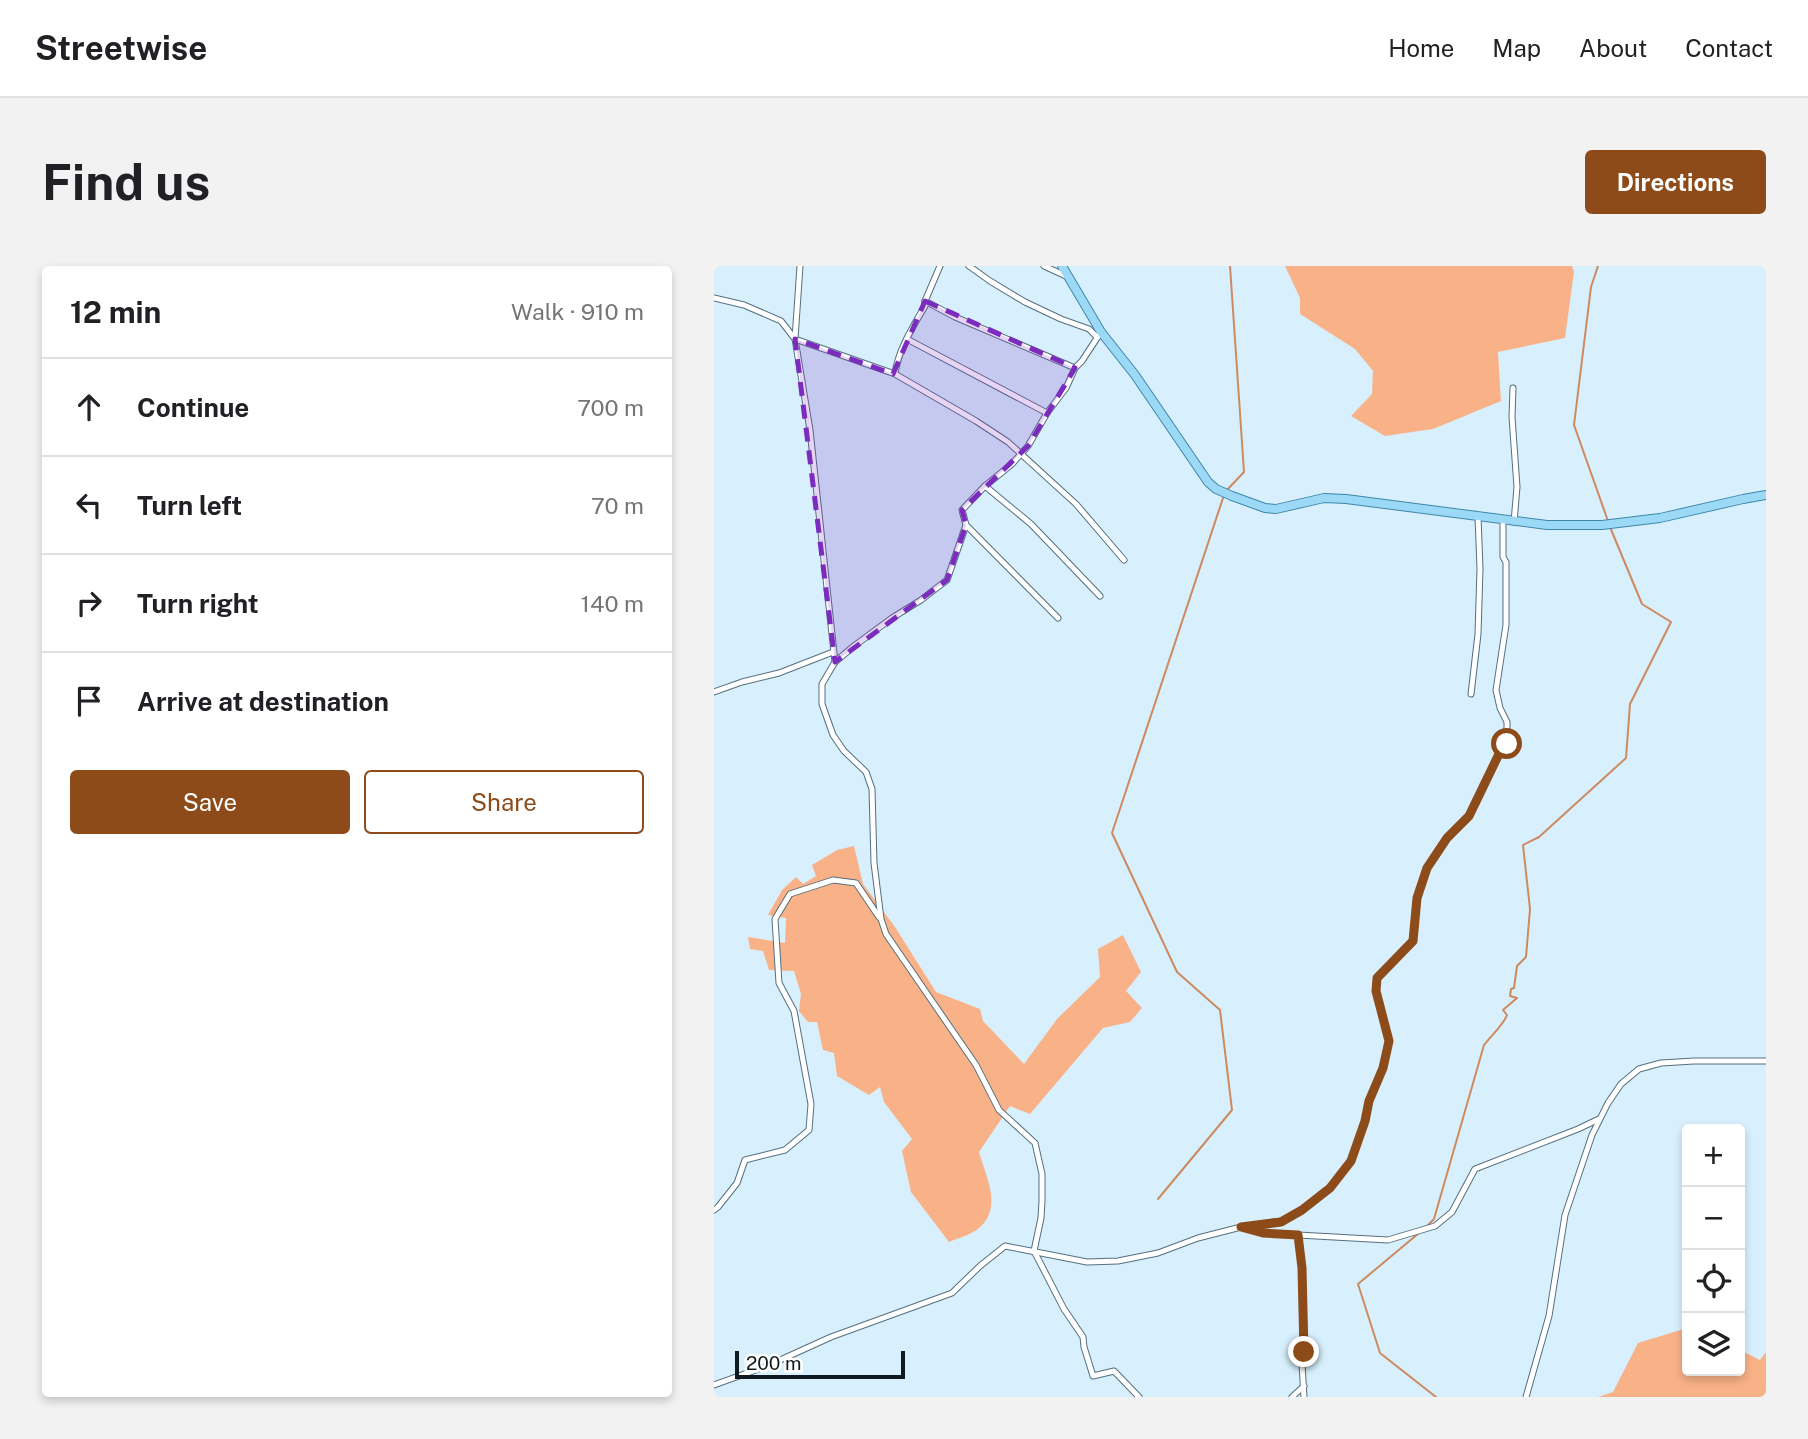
<!DOCTYPE html>
<html lang="en">
<head>
<meta charset="utf-8">
<style>
  body { margin:0; font-family:"Public Sans",sans-serif; background:#f2f2f2; color:#202124 }
  .controls { position:absolute; right:21px; bottom:21px; display:grid; overflow:hidden; border-radius:7px; box-shadow:0 4px 10px #0003 }
  .controls button { width:63px; height:63px; display:grid; place-items:center; padding:0; border:0; border-bottom:2px solid #e0e0e0; background:#fff; color:#202124; font:35px sans-serif }
  .scale { position:absolute; left:21px; bottom:18px; width:170px; box-sizing:border-box; padding-left:7px; border:4px solid #0f1a20; border-top:0; font-size:19px; line-height:24px; white-space:nowrap; color:#0f1a20; -webkit-text-stroke:5px #fff; paint-order:stroke }
  .stop { position:absolute; width:21px; height:21px; margin:-16px; border:5px solid #8d4b19; border-radius:50%; background:#fff }
  .stop.end { background:#8d4b19; border-color:#fff; box-shadow:0 2px 7px #0008 }
  .list { margin:0; padding:0; list-style:none }
  h2 { display:flex; justify-content:space-between; align-items:center; height:91px; margin:0; padding:0 28px; font-size:30px }
  h2 small { font-size:23px; font-weight:400; color:#757577 }
  .list li { display:grid; grid-template-columns:46px 1fr auto; gap:21px; align-items:center; box-sizing:border-box; height:98px; padding:0 28px; border-top:2px solid #e0e0e0 }
  .list b { display:block; font-size:26px; white-space:nowrap }
  .list em { font-size:23px; font-style:normal; color:#757577 }
  .actions { display:flex; gap:14px; padding:21px 28px }
  .actions a { flex:1; padding:16px 0; border:2px solid #8d4b19; border-radius:7px; text-align:center; font-size:24px; color:#8d4b19 }
  .actions .main { background:#8d4b19; color:#fff }
  .icon { flex:none; width:38px; height:38px; fill:none; stroke:currentColor; stroke-width:2; stroke-linecap:round; stroke-linejoin:round }
  .map { position:relative; flex:none; width:1052px; height:1131px; overflow:hidden; border-radius:7px }
  header { display:flex; align-items:center; gap:42px; box-sizing:border-box; height:98px; padding:0 35px; background:#fff; border-bottom:2px solid #e0e0e0 }
  header strong { font-size:33px }
  nav { display:flex; gap:38px; margin-inline-start:auto; font-size:24px }
  .intro { display:flex; align-items:center; justify-content:space-between; box-sizing:border-box; height:168px; padding:0 42px }
  h1 { margin:0; font-size:49px }
  .button { padding:18px 32px; border-radius:7px; background:#8d4b19; color:#fff; font-size:24px; font-weight:700 }
  main { display:flex; gap:42px; padding:0 42px }
  aside { flex:1; background:#fff; border-radius:7px; box-shadow:0 4px 10px #0003 }
  .map>svg:first-child { display:block }
  .green { fill:#f9b287 }
  .lines { fill:none; stroke-linecap:round; stroke-linejoin:round }
  .stream { stroke:#cd8a5f; stroke-width:2 }
  .minor-casing { stroke:#546f7d; stroke-width:7 }
  .primary-casing { stroke:#3e86a8; stroke-width:10 }
  .minor { stroke:#fff; stroke-width:5 }
  .primary { stroke:#9bd9f7; stroke-width:8 }
  .route { stroke:#8d4b19; stroke-width:9 }
  .marked { fill:#7b2cbf; fill-opacity:0.2; stroke:#7b2cbf; stroke-width:5; stroke-dasharray:14 9; stroke-linejoin:round }
</style>
</head>
<body>
<header>
<strong>Streetwise</strong>
<nav><a>Home</a><a>Map</a><a>About</a><a>Contact</a></nav>
</header>
<div class="intro"><h1>Find us</h1><a class="button">Directions</a></div>
<main>
<aside>
<h2>12 min<small>Walk · 910 m</small></h2>
<ul class="list">
<li><svg class="icon" aria-label="ahead" viewBox="0 0 24 24"><path d="M12 20V5M6 11l6-6 6 6"/></svg><div><b>Continue</b></div><em>700 m</em></li>
<li><svg class="icon" aria-label="left" viewBox="0 0 24 24"><path d="M17 20v-9H6M10 6l-5 5 5 5"/></svg><div><b>Turn left</b></div><em>70 m</em></li>
<li><svg class="icon" aria-label="right" viewBox="0 0 24 24"><path d="M7 20v-9h11M14 6l5 5-5 5"/></svg><div><b>Turn right</b></div><em>140 m</em></li>
<li><svg class="icon" aria-label="arrive" viewBox="0 0 24 24"><path d="M6 21V4h12l-3 4 3 4H6"/></svg><div><b>Arrive at destination</b></div></li>
</ul>
<div class="actions"><a class="main">Save</a><a>Share</a></div>
</aside>
<div class="map">
<svg width="1052" height="1131" viewBox="0 0 1052 1131">
  <rect width="100%" height="100%" fill="#d8f0fd"/>
  <g class="green">
    <path d="M571,0H858L860,6L851,72L784,86L787,135L719,163L671,170L637,150L658,128L659,105L641,83L586,48V32Z"/>
    <path d="M140,580L149,618L181,661L222,726L266,743L269,755L310,798L343,753L386,711L384,683L409,669L427,706L412,725L428,742L416,756L389,762L316,848L296,840L265,886C272,911 289,942 265,962C257,969 244,972 235,976L197,926L188,885L198,873L170,836L166,821L155,829L123,810L120,787L109,784L103,756H94L85,745L87,728L80,705L55,704L49,685L36,683L34,671L71,677L72,652L54,649L68,624L82,611L89,618L102,610L98,599L123,584Z"/>
    <path d="M973,1062V1105H1026V1084L1046,1094L1052,1086V1131H884L899,1126L924,1077Z"/>
  </g>
  <g class="lines">
    <g class="stream">
      <path d="M884,0L877,21L860,159L894,255"/>
      <path d="M512,225L530,206L516,0"/>
      <path d="M444,933L518,844L506,744L463,706L398,567L510,229"/>
      <path d="M712,961L720,953L770,779C777,770 790,758 793,749L789,744L803,732L796,730L797,723L800,722L803,700L812,691L816,643L809,579L825,571L912,492L916,438L957,356L928,338L896,261"/>
      <path d="M705,967L644,1018L666,1087L722,1131"/>
    </g>
    <g class="minor-casing">
      <g id="minor">
        <path d="M86,0L81,73L181,108"/>
        <path d="M226,0L211,35V40C199,61 184,84 181,108L262,155L294,176L362,238L410,294"/>
        <path d="M255,0L276,15L311,36L347,53L375,63L383,71"/>
        <path d="M330,0L352,10"/>
        <path d="M0,32L30,39L67,55L81,73L96,164L121,396"/>
        <path d="M211,35L241,51L361,102"/>
        <path d="M193,73L333,147"/>
        <path d="M799,122L798,151L803,221L800,256"/>
        <path d="M271,220L317,258L386,330"/>
        <path d="M252,259L233,314L207,334L178,352L140,380L121,396L108,418V438L119,469L130,485L152,506L158,523L160,597L167,653L172,668L262,799L285,844L321,877L328,908V935L327,952L320,985L350,1043L369,1071L370,1081L379,1110L400,1105L425,1131"/>
        <path d="M344,352L252,259L248,244L271,220L298,198L314,180L333,147L352,122L361,102L368,95L387,66"/>
        <path d="M0,426L28,416L65,407L119,386"/>
        <path d="M757,428L764,368L766,303L764,250"/>
        <path d="M0,944L4,941L23,917L31,894L71,884L95,864L97,838L80,745L65,717L61,653L76,628L119,614L142,617L165,651"/>
        <path d="M527,961L567,955L588,944L616,922L637,896L651,855L655,835L669,802L675,775L662,725L663,712L699,675L703,632L713,602L733,572L755,550L784,490L793,478V456L786,442L782,424L792,359V296L789,291V254"/>
        <path d="M584,969L674,974L721,960L738,946L761,903L864,863L885,853"/>
        <path d="M0,1119L53,1100L117,1071L238,1027L266,1000L291,980L373,996L404,995L444,987L484,972L527,961L549,967L584,969L588,1002L589,1086L588,1098L590,1131"/>
        <path d="M578,1131L590,1120"/>
        <path d="M812,1131L835,1050L851,949L878,869L894,837L907,818L925,803L947,797L980,795H1052"/>
      </g>
    </g>
    <g class="primary-casing">
      <path id="primary" d="M348,0L387,66L421,109L494,216L502,223L518,230L551,242L562,243L610,232L632,233L833,259H888L946,252L1029,233L1052,229"/>
    </g>
    <use href="#minor" class="minor"/>
    <use href="#primary" class="primary"/>
  </g>
  <g class="lines">
    <path class="route" d="M590,1086L588,1002L584,969L549,967L527,961L567,956L588,944L616,922L637,895L651,855L655,835L669,802L675,775L662,725L663,712L699,675L703,632L713,602L733,572L755,550L784,490L793,478"/>
  </g>
  <path class="marked" d="M211,35L361,102L314,180L248,244L252,259L233,314L121,396L81,73L179,108Z"/>
</svg>
<div class="controls">
<button>+</button>
<button>−</button>
<button><svg class="icon" aria-label="locate" viewBox="0 0 24 24"><circle cx="12" cy="12" r="6"/><path d="M12 2v4M12 18v4M2 12h4M18 12h4"/></svg></button>
<button><svg class="icon" aria-label="layers" viewBox="0 0 24 24"><path d="M12 4l9 5-9 5-9-5zM3 14l9 5 9-5"/></svg></button>
</div>
<div class="scale">200 m</div>
<div class="stop" style="left:793px;top:478px"></div>
<div class="stop end" style="left:590px;top:1086px"></div>
</div>
</main>
</body>
</html>
